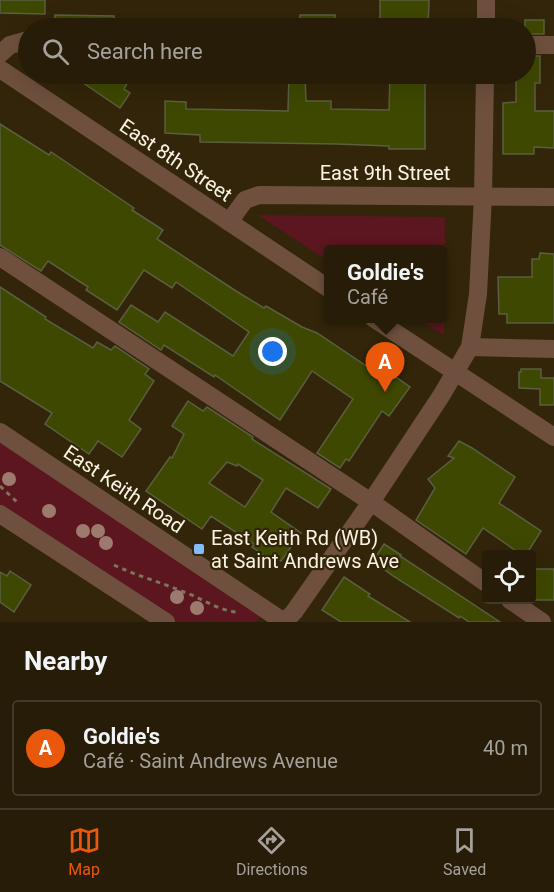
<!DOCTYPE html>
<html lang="en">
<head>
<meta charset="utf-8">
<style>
  body { margin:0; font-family:Roboto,sans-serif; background:#322915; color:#f1f3f6 }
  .controls { position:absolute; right:18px; bottom:18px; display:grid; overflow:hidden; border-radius:6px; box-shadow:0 6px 24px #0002 }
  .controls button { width:54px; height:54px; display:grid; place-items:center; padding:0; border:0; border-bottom:2px solid #423a28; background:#261c07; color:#f1f3f6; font:30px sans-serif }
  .you { position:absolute; left:273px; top:352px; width:21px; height:21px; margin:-15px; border:4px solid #fff; border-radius:50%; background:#1a73e8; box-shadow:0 0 0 9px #1a73e833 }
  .badge { display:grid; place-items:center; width:39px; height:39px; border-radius:50%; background:#ea580c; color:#fff; font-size:20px; font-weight:700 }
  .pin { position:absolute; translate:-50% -50px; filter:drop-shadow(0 2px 3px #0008) }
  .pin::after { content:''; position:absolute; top:32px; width:21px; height:18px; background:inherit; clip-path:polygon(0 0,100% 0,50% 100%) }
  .popup { position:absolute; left:324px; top:245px; width:123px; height:78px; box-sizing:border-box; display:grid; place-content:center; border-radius:6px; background:#261c07; filter:drop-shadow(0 2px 4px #0005); font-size:20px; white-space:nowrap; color:#a4a19b }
  .popup b { font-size:22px; color:#f1f3f6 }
  .popup::after { content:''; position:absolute; left:50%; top:100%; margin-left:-12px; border:12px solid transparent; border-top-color:#261c07 }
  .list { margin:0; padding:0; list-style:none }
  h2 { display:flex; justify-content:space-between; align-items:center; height:78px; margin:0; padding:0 24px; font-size:26px }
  h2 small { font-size:20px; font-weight:400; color:#a4a19b }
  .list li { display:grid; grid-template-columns:39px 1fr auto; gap:18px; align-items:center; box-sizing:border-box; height:96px; margin:0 12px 12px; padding:0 12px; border:2px solid #423a28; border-radius:6px }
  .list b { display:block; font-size:22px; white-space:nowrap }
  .list p { margin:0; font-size:20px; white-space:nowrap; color:#a4a19b }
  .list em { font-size:20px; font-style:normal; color:#a4a19b }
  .icon { flex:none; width:33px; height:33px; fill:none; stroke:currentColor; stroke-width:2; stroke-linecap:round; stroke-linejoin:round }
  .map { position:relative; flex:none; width:554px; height:622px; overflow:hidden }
  .search { position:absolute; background:#261c07; box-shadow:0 6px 24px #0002; left:18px; right:18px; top:18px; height:66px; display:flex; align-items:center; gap:15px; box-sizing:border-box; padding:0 21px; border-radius:33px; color:#a4a19b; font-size:22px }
  .sheet { height:186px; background:#261c07 }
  nav { display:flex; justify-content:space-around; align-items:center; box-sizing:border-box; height:84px; border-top:2px solid #423a28; background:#261c07; font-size:16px; color:#a4a19b }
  nav a { display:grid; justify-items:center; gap:3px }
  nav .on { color:#ea580c }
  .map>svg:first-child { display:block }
  .green { fill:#5c161f }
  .building { fill:#3f4800; stroke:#595f42; stroke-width:1.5; fill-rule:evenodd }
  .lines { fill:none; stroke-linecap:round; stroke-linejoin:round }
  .path { stroke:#7e735b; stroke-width:3; stroke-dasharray:4.5 4.5; stroke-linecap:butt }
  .minor { stroke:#6f503e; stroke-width:18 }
  .tree { fill:#9c7b6e }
  .poi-dot { fill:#80bdfa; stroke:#322509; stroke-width:2 }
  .labels { text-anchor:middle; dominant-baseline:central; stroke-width:4.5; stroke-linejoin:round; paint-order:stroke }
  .street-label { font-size:20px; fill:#fbf3e3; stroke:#322509 }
  .poi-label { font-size:20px; fill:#fbf3e3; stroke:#322509; text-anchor:start }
</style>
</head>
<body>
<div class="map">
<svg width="554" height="622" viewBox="0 0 554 622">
  <rect width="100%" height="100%" fill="#322509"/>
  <g class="green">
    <path d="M258,215L445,217L444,335L418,319L442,318V249H328V261Z"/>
    <path d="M0,442L262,615L256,622H176L0,505Z"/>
  </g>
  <g class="building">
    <path d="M0,0H45V14L0,13Z"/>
    <path d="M380,0H429L428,28H380Z"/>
    <path d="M55,15L114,16V28H54Z"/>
    <rect x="300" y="15" width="35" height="13"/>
    <rect x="525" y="20" width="19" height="14"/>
    <path d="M525,56H540V83H535V111H554V148L534,147V154H503V103L516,102V74H525Z"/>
    <path d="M70,74H115L128,82L124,89L130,93L120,108Z"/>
    <path d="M289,74H305L306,101H331V109L389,110L390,74H425V149H389V146L337,144L200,142V135L165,133V101L186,102V109L288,111Z"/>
    <path d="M0,124L49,155L51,152L134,208L132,210L163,230L157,239L236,291L264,308L266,306L302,327L317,333L368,367L373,361L410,387L389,416L382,411L349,461L346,459L340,468L317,453L353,399L312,371L280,420L215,375L214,377L164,345L161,350L119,322L131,305L158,322L165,312L233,356L249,332L176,282L172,288L144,270L117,310L86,290L88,287L48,261L41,271L0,245Z"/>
    <path d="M540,253L554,254V323H507V314H499L498,277H532V259H539Z"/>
    <path d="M0,287L46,317L45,319L93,348L97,342L111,350L115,346L149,369L145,374L154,381L129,420L141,429L122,457L98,441L89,454L45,424L52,413L0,381Z"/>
    <path d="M521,369H541V378H554V405H540V389L519,388V372H521Z"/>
    <path d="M188,401L203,411L207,407L253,437L252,439L331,489L318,508L286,488L271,512L301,533L281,561L272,555L269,559L252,547L254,544L211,516L202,529L146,491L170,457L172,458L184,434L172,426ZM227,462L237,466L238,464L263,480L245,507L209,483Z"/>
    <path d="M459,441L472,448L515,477L499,503L541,531L526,555H522L483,528L466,554L416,520L435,488L428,479L454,458L448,456Z"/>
    <path d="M384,544L401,555L400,556L500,622H469L460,616L459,618L393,576L373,561Z"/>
    <rect x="532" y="569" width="22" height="31"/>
    <path d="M10,571L31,585L14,612L0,602V572L7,576Z"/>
    <path d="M344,577L370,594L368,596L410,622H341L322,610Z"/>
  </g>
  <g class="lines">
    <g class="path">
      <path d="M0,486L18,503"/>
      <path d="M114,565C137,576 160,582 184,592C201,598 218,610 236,612"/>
    </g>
    <g class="minor">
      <path d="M486,28V0"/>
      <path d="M526,45H554"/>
      <path d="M0,54L10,45L28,40"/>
      <path d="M0,69L328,288"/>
      <path d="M229,222L245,200L259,195L554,197"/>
      <path d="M0,257L371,502L486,583"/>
      <path d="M373,318L554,437"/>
      <path d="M470,347L554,349"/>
      <path d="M0,432L284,622"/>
      <path d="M0,514L166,622"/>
      <path d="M510,600L542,622"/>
      <path d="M284,622L294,612L371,502L441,396L470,347L478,294L483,196L485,74"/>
    </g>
  </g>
  <g class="tree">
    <circle cx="9" cy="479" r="7"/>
    <circle cx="49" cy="511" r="7"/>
    <circle cx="83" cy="531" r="7"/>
    <circle cx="98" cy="531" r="7"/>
    <circle cx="106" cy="543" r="7"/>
    <circle cx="177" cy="597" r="7"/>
    <circle cx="197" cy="608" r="7"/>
  </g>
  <rect class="poi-dot" x="193" y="543" width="12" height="12" rx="3"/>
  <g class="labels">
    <g class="street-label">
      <text transform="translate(176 160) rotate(34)">East 8th Street</text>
      <text x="385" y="173">East 9th Street</text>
      <text transform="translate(124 489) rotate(34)">East Keith Road</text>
    </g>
    <g class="poi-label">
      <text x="211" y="538">East Keith Rd (WB)<tspan x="211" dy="23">at Saint Andrews Ave</tspan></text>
    </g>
  </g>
</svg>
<div class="controls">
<button><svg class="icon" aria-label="locate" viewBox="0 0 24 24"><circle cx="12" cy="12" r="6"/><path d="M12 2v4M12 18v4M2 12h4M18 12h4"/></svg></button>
</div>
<div class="you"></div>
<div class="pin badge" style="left:385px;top:392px">A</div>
<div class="popup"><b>Goldie's</b>Café</div>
<div class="search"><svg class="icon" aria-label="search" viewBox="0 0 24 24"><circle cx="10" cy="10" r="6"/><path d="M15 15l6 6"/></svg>Search here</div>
</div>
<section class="sheet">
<h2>Nearby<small></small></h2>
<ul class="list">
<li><span class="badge">A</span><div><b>Goldie's</b><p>Café · Saint Andrews Avenue</p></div><em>40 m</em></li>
</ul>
</section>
<nav>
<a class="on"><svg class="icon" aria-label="map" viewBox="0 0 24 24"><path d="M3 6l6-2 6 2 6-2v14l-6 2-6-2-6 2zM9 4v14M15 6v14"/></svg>Map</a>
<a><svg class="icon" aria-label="directions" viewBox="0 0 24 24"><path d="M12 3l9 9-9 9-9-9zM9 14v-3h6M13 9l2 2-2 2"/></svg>Directions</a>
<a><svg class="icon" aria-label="saved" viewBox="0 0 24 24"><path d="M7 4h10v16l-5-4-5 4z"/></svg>Saved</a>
</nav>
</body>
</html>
